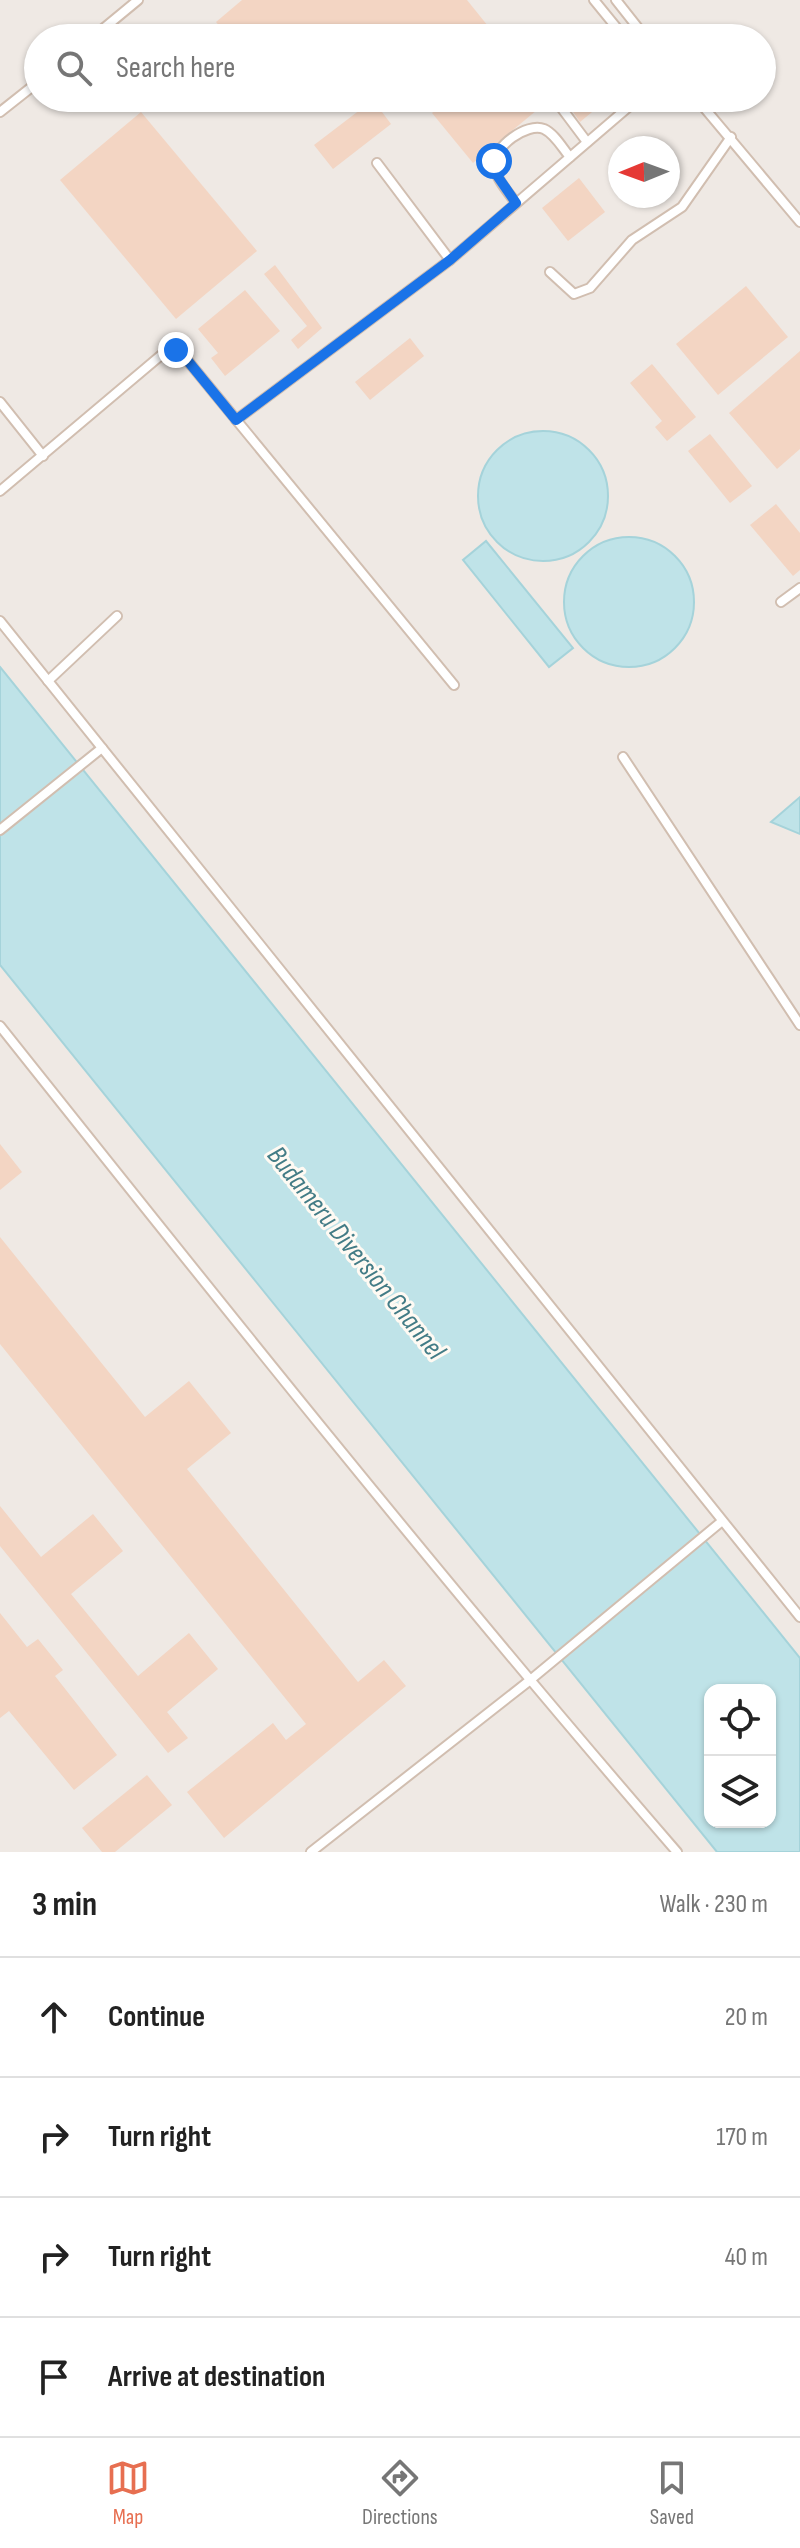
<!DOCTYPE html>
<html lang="en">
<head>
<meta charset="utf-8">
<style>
  body { margin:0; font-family:"Sofia Sans Condensed",sans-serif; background:#f6f6f6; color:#222 }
  .controls { position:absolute; right:24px; bottom:24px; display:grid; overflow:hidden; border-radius:16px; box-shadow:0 2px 6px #0004 }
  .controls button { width:72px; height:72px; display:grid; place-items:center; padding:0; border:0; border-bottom:2px solid #e0e0e0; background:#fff; color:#222; font:40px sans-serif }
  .compass { position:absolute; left:608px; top:136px; width:72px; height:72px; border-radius:50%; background:#fff; box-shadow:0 2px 6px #0004; rotate:269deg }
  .stop { position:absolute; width:24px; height:24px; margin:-18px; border:6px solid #1a73e8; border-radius:50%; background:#fff }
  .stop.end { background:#1a73e8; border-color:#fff; box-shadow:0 2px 8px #0008 }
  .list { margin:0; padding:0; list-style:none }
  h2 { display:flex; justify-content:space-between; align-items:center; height:104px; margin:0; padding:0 32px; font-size:34px }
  h2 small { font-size:26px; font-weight:400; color:#767676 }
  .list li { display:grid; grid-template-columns:52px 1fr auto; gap:24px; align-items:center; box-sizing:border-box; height:120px; padding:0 32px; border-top:2px solid #e0e0e0 }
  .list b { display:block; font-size:30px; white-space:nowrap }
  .list em { font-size:26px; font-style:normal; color:#767676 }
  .icon { flex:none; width:44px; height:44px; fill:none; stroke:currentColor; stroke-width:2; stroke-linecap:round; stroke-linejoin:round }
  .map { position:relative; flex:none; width:800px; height:1852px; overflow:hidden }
  .search { position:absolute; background:#fff; box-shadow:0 2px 6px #0004; left:24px; right:24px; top:24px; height:88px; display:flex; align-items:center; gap:20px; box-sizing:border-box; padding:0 28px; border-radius:44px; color:#767676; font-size:30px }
  .sheet { height:584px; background:#fff }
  nav { display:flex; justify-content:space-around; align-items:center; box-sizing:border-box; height:112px; border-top:2px solid #e0e0e0; background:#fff; font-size:22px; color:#767676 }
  nav a { display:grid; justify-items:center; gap:4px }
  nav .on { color:#e76f51 }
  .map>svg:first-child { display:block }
  .industrial { fill:#efe9e4; fill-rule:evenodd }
  .water { fill:#bfe3e8; stroke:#a5d3da; stroke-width:2; fill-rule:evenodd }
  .building { fill:#f3d5c3 }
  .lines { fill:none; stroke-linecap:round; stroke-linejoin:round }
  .service-casing { stroke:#d1beb0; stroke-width:12 }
  .service { stroke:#fff; stroke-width:8 }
  .route { stroke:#1a73e8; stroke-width:10 }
  .labels { text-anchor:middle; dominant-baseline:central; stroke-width:6; stroke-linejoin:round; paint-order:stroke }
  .water-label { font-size:28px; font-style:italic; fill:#437c86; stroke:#fffaf3 }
</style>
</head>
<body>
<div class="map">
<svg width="800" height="1852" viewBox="0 0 800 1852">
  <rect width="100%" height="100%" fill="#fdf6ec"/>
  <path class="industrial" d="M0,0H800V1852H0ZM38,38H762V98H38ZM620,148H668V196H620ZM710,1690H770V1822H710Z"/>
  <g class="water">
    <circle cx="543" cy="496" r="65"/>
    <circle cx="629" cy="602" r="65"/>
    <path d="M486,541L573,648L549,667L463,560Z"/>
    <path d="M0,667L800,1658V1852H717L0,965ZM710,1690H770V1822H710Z"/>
    <path d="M800,797V834L771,822Z"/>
  </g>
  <g class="building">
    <path d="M242,0H467L492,31L484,38H229L216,22Z"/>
    <path d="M451,98H547L548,101L473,163L432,113Z"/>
    <path d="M584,98H609L580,122L571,109Z"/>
    <path d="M373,100L391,124L333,169L314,145Z"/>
    <path d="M141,112L257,251L176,319L60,180Z"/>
    <path d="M579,178L605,212L568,241L542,208Z"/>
    <path d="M275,265L322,328L298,349L291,340L307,326L264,274Z"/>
    <path d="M746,286L788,337L718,395L676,344Z"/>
    <path d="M245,290L280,331L225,376L211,358L218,353L198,329Z"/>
    <path d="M410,338L424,356L370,400L355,382Z"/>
    <path d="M800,351V449L777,469L729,413Z"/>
    <path d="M652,364L696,417L667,441L655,427L662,421L630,383Z"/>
    <path d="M710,434L752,486L730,503L688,451Z"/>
    <path d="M776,504L800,533V570L793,576L750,525Z"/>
    <path d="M0,1144L22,1172L0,1190Z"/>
    <path d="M0,1237L145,1417L189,1381L231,1433L187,1469L358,1682L384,1660L406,1686L224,1838L187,1792L273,1723L286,1740L306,1724L0,1344Z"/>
    <path d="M0,1506L41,1557L93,1514L123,1551L71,1594L138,1676L189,1633L218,1669L167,1712L188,1738L168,1753L0,1546Z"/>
    <path d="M0,1613L27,1647L38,1639L63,1670L55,1676L117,1755L74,1790L9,1711L0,1718Z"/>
    <path d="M147,1775L172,1805L115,1852H102L82,1828Z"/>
  </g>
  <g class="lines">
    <g class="service-casing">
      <g id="service">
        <path d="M594,0L625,38"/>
        <path d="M616,0L646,38"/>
        <path d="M92,38L138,0"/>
        <path d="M554,98L587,142"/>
        <path d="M696,98L800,222"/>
        <path d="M0,112L38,82"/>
        <path d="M377,163L450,260"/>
        <path d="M516,203C508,192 496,179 494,165C493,147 527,122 544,129C555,134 563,149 570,157"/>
        <path d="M550,272L574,294L590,288L632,240L682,207L731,137"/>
        <path d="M0,402L43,456"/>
        <path d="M236,420L450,260L639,98"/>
        <path d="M0,491L166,351L176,350L183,355L454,685"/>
        <path d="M781,602L800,588"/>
        <path d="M0,621L800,1617"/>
        <path d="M48,681L117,616"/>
        <path d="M623,757L800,1025"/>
        <path d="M0,830L102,748"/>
        <path d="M0,1026C222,1305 444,1583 677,1852"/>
        <path d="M311,1852L529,1681L721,1522"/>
      </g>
    </g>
    <use href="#service" class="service"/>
  </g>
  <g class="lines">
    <path class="route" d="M176,350L183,355L236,420L450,260L516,203L496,174L494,161"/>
  </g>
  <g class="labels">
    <g class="water-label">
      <text transform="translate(356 1253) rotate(51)">Budameru Diversion Channel</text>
    </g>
  </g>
</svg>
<div class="controls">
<button><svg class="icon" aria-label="locate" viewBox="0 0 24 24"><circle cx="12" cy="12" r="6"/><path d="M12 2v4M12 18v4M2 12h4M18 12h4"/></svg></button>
<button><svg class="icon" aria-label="layers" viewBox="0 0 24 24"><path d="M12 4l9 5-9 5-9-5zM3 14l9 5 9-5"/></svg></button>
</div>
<svg class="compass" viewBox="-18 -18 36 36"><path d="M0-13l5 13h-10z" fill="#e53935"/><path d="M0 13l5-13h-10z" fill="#767676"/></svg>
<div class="stop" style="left:494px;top:161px"></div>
<div class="stop end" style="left:176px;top:350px"></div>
<div class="search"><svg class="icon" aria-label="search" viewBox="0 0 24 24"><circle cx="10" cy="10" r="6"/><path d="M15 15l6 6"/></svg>Search here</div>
</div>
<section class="sheet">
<h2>3 min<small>Walk · 230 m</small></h2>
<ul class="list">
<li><svg class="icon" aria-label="ahead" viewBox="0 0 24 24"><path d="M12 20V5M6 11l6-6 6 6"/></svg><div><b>Continue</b></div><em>20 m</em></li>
<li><svg class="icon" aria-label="right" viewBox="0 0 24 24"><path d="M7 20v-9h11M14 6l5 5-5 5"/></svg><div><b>Turn right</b></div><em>170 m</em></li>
<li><svg class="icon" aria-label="right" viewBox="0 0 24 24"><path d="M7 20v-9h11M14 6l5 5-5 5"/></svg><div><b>Turn right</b></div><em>40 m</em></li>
<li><svg class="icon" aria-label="arrive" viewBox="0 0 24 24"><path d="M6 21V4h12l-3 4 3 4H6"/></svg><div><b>Arrive at destination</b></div></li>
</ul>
</section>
<nav>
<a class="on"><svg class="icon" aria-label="map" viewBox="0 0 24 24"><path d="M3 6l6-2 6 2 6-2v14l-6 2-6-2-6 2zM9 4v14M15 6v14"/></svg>Map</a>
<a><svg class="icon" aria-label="directions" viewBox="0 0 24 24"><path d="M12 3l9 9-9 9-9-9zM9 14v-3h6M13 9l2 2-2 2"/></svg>Directions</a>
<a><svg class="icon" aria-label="saved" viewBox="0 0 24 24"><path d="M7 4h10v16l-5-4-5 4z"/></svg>Saved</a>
</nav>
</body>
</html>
